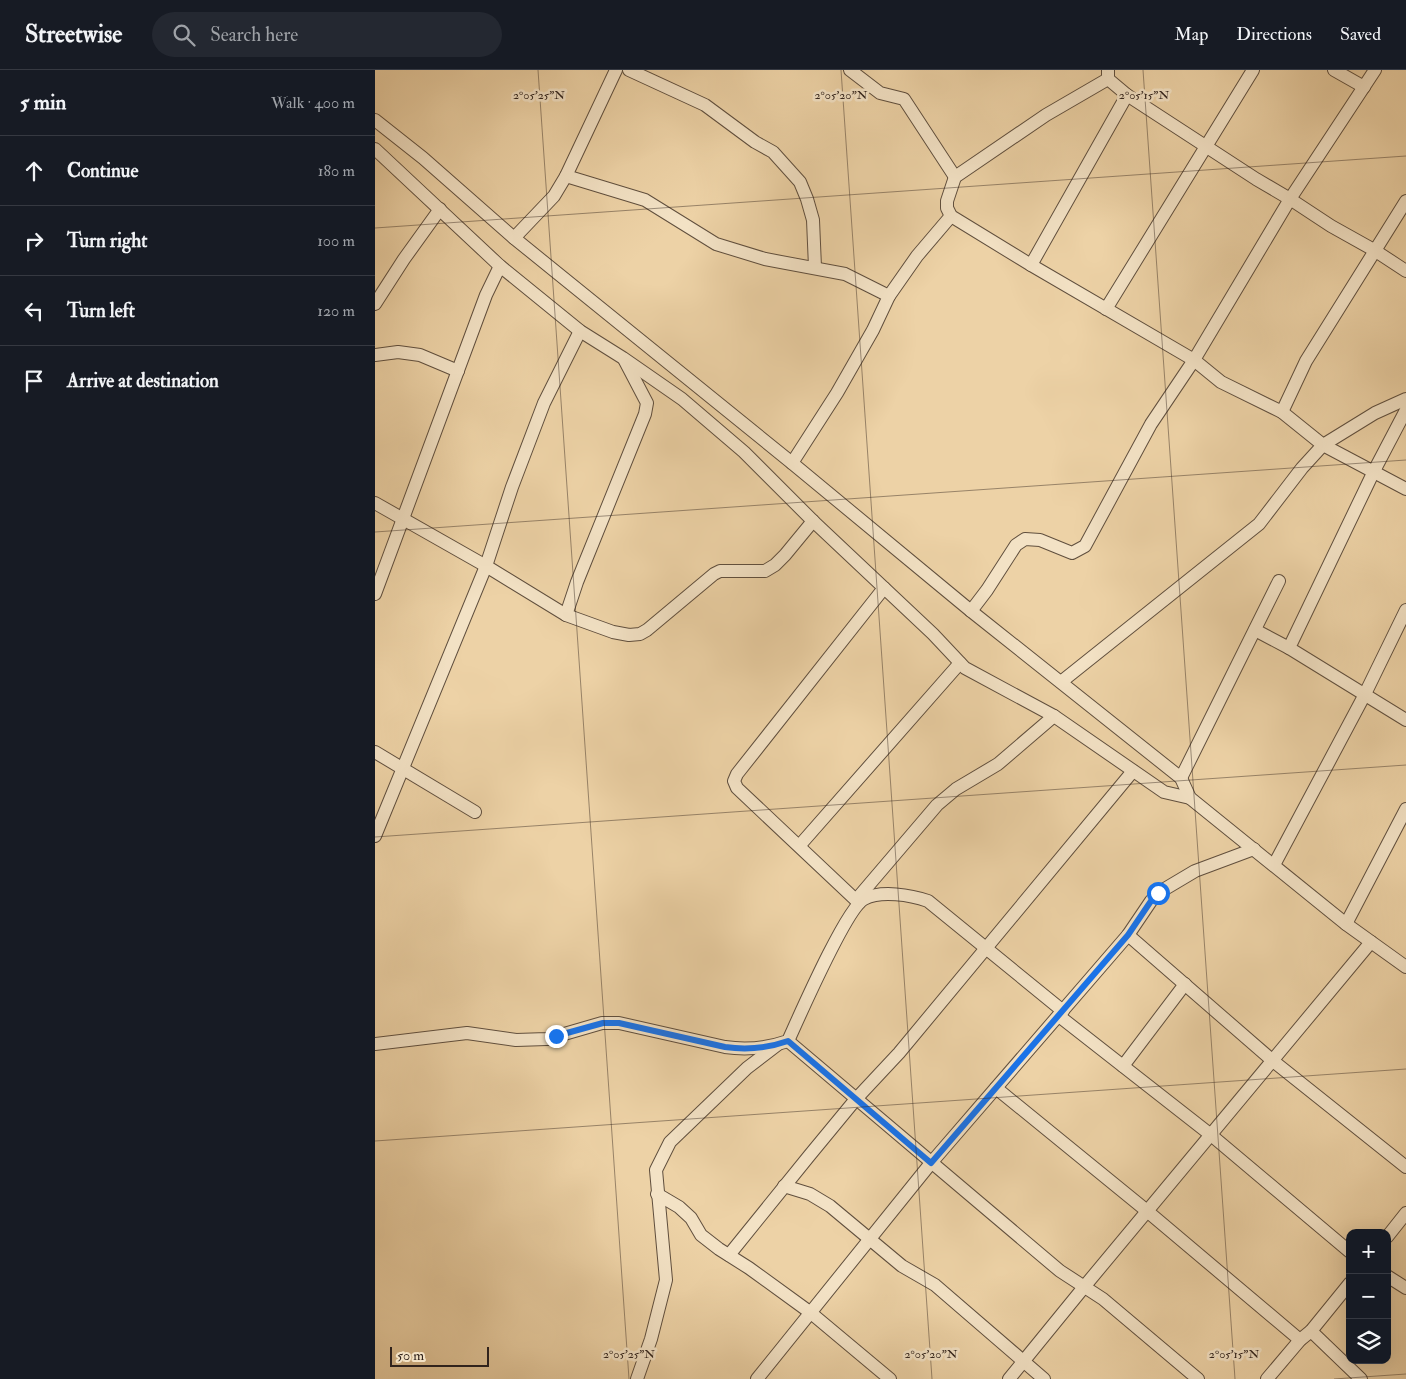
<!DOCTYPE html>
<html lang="en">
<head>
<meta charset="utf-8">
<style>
  body { margin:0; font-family:"IM FELL Double Pica",serif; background:#242831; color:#f1f3f6 }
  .controls { position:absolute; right:15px; bottom:15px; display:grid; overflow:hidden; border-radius:10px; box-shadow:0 5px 20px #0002 }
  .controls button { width:45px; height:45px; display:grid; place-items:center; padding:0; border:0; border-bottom:1px solid #363941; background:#171b24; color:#f1f3f6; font:25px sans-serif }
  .scale { position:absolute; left:15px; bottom:12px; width:99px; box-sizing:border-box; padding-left:5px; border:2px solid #31231c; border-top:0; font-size:14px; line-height:18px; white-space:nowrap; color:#31231c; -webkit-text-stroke:4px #f3e2c5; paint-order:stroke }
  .stop { position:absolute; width:15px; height:15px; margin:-11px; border:4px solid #1a73e8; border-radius:50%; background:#fff }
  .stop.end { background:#1a73e8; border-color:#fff; box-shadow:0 1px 5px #0008 }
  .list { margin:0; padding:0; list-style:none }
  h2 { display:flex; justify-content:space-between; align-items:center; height:65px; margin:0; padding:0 20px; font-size:21px }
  h2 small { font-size:16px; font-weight:400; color:#9ea1a6 }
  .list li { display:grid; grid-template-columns:32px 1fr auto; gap:15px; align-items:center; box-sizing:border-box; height:70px; padding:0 20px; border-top:1px solid #363941 }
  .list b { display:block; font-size:19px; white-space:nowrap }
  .list em { font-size:16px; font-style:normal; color:#9ea1a6 }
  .icon { flex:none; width:28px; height:28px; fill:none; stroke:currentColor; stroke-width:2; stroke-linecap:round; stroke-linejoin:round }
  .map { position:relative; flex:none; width:1031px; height:1309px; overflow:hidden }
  header { display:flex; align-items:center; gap:30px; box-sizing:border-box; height:70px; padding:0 25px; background:#171b24; border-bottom:1px solid #363941 }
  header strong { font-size:24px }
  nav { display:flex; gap:28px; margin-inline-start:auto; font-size:18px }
  .search { width:350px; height:45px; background:#242831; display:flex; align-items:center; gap:12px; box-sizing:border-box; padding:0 18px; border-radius:28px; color:#9ea1a6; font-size:19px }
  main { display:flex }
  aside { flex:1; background:#171b24 }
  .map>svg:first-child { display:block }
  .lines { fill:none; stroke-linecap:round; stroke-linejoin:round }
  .minor-casing { stroke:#604f3e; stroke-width:14 }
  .minor { stroke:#f3e2c5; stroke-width:12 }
  .route { stroke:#1a73e8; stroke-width:6 }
  .ticks { fill:none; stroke:#31231c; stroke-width:1; stroke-opacity:0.45 }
  .ticks-label { font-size:12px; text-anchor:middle; fill:#31231c; stroke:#f3e2c5; stroke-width:5; stroke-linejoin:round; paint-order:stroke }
</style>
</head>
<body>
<header>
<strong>Streetwise</strong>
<div class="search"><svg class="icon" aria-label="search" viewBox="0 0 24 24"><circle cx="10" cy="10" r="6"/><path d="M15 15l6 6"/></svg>Search here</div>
<nav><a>Map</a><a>Directions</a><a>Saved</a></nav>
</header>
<main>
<aside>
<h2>5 min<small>Walk · 400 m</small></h2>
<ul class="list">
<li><svg class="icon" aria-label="ahead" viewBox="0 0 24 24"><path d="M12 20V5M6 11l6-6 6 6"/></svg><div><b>Continue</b></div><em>180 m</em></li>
<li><svg class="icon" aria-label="right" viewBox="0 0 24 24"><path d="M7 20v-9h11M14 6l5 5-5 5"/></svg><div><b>Turn right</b></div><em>100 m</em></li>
<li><svg class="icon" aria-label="left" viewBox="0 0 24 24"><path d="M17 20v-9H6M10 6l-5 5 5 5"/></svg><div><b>Turn left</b></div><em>120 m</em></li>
<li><svg class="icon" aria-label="arrive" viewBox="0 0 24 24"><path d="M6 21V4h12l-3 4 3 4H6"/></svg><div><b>Arrive at destination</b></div></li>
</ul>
</aside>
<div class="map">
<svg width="1031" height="1309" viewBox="0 0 1031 1309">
  <rect width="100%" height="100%" fill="#edd2a6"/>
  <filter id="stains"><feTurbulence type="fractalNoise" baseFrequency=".004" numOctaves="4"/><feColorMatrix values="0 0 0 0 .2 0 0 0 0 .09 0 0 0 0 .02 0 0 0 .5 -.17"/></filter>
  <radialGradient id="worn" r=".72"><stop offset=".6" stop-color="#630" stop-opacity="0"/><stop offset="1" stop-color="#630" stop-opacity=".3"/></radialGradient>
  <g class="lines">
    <g class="minor-casing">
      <g id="minor">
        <path d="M254,0L330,35L380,72L398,82L425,112L432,129L438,150L440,197"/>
        <path d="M475,0L505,23L529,29L580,107"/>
        <path d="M733,0V9L671,45L580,107L572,131V138L576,146L656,195L819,290L846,312L907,342L948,375L1031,419"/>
        <path d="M959,0L989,17"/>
        <path d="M733,9L752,25L881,109L915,129L956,156L999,180L1031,201"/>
        <path d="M0,50L48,88L139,168L417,393L596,541L806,708L815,728L971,854L1031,897"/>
        <path d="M0,79L125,196L205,261L248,288L307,329L369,382L438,451L558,564L590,598L679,646L789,722L815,728"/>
        <path d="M191,106L270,130L341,174L390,189L470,204L514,226"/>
        <path d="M139,168L179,126L191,106L241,0"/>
        <path d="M656,195L752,25"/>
        <path d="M0,234L29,189L65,139"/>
        <path d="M731,239L878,0"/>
        <path d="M0,285L23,282L45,285L83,301"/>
        <path d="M1031,340L999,401L914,578L1031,650"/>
        <path d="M907,342L931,291L1031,131"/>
        <path d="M417,393L462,323L498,260L514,226L542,186L576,146"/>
        <path d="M0,433L111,496L191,545L238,562L254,565L265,564L272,560L339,504L345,501H390L400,495L410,485L438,451"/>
        <path d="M0,524L111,225L125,196"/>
        <path d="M596,541L612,520L641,475L650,469L665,470L697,483L710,476L776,354L819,290L915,129L1000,0"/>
        <path d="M191,545L202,512L270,344L272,333L250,291"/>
        <path d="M880,560L914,578"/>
        <path d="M686,612L884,454L927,398L948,375L1000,343L1031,329"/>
        <path d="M0,682L100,742"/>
        <path d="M806,708L904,511"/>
        <path d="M0,766L111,496L137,417L169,333L205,261"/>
        <path d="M425,775L585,593"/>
        <path d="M899,795L989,626L1031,540"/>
        <path d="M481,830L562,735L581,719L623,694L679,646"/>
        <path d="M484,833L362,718L359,711L362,704L509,518"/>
        <path d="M971,854L1031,739"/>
        <path d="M753,865L898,991L1031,1097"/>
        <path d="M684,946L836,1065L975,1182"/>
        <path d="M413,971L685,1201L728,1229L823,1309"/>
        <path d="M0,974L92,963L141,970L172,969L227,953H244L350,977C371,980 393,978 413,971C424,947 471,839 489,829C506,820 536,825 553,831L688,941"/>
        <path d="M748,996L810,914"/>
        <path d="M621,1018L772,1141L925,1270"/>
        <path d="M409,1116L435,1124L455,1136L527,1196L560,1215L669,1309"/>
        <path d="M282,1124L304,1137L316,1148L326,1165L344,1179L374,1198L436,1243L515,1309"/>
        <path d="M1012,1167L1031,1143"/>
        <path d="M354,1185L434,1086L481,1029L524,983L758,701"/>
        <path d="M1012,1206L1031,1218"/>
        <path d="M936,1261L986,1309"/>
        <path d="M262,1309L276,1269L291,1210L281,1100L295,1072L372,998L402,975"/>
        <path d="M382,1309L556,1093L753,865L776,831L783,823L820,801L879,779"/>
        <path d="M634,1309L709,1217L996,872"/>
        <path d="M892,1309L925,1270L936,1261L975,1213"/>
      </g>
    </g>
    <use href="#minor" class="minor"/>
  </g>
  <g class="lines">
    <path class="route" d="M181,966L228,953H244L350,977C371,980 393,978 413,971L556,1093L753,865L776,831L783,823"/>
  </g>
  <path class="ticks" d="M163,0L254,1309M466,0L557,1309M768,0L860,1309M0,158L1031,86M0,462L1031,390M0,767L1031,695M0,1071L1031,999M959,1309L1031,1304"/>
  <g class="ticks-label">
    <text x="164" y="29">2°05'25"N</text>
    <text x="466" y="29">2°05'20"N</text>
    <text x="769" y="29">2°05'15"N</text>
    <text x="254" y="1288">2°05'25"N</text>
    <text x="556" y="1288">2°05'20"N</text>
    <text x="859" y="1288">2°05'15"N</text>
  </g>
  <rect width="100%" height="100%" filter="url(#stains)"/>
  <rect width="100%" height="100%" fill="url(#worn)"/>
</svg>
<div class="controls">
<button>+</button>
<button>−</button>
<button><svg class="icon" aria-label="layers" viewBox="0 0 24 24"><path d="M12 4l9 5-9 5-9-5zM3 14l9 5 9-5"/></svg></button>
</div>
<div class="scale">50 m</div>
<div class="stop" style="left:783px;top:823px"></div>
<div class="stop end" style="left:181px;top:966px"></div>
</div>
</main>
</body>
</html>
